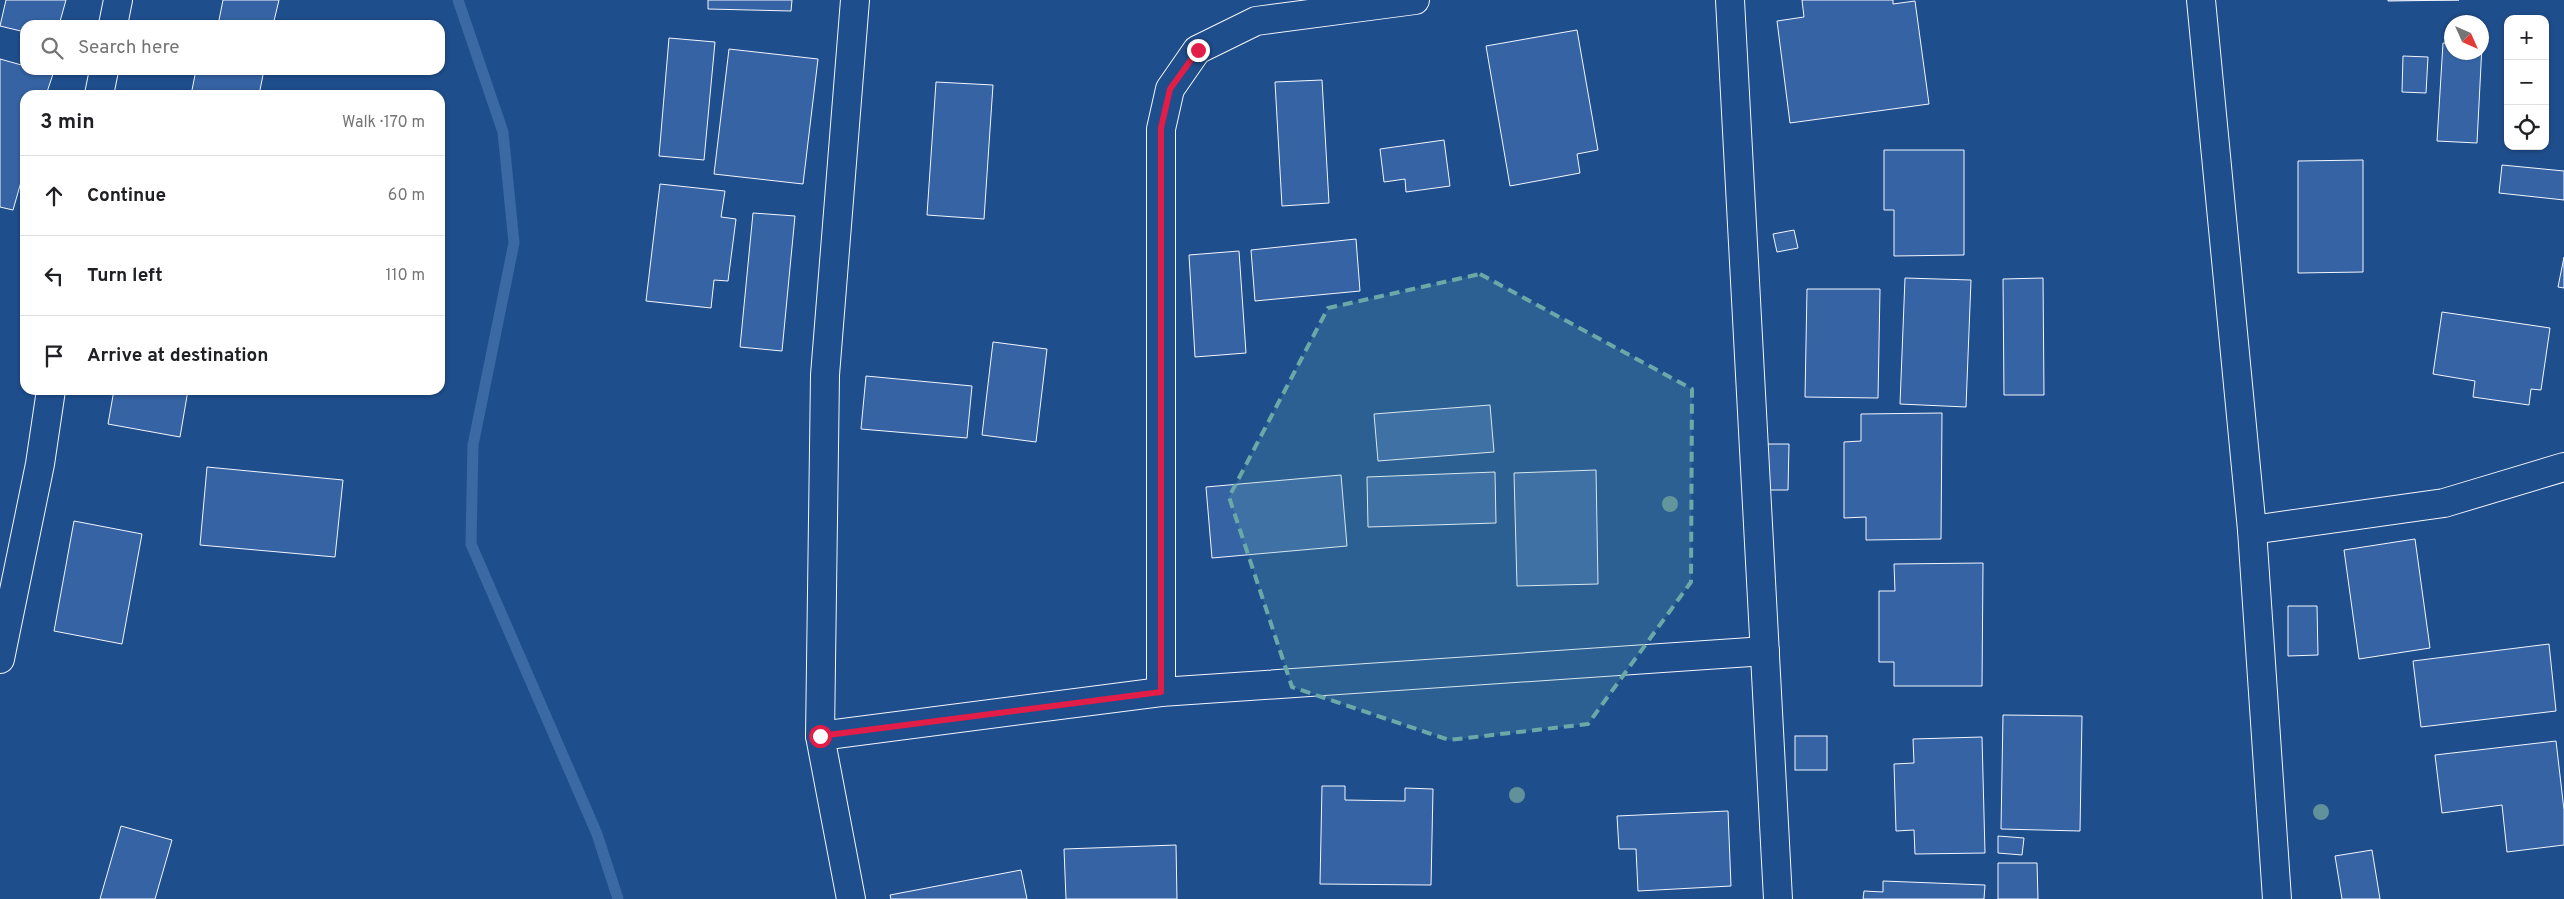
<!DOCTYPE html>
<html lang="en">
<head>
<meta charset="utf-8">
<style>
  body { margin:0; font-family:Overpass,sans-serif; background:#f6f6f6; color:#202124 }
  .controls { position:absolute; right:15px; top:15px; display:grid; overflow:hidden; border-radius:10px; box-shadow:0 1px 4px #0004 }
  .controls button { width:45px; height:45px; display:grid; place-items:center; padding:0; border:0; border-bottom:1px solid #e0e0e0; background:#fff; color:#202124; font:25px sans-serif }
  .compass { position:absolute; left:2444px; top:15px; width:45px; height:45px; border-radius:50%; background:#fff; box-shadow:0 1px 4px #0004; rotate:135deg }
  .stop { position:absolute; width:15px; height:15px; margin:-11px; border:4px solid #e11d48; border-radius:50%; background:#fff }
  .stop.end { background:#e11d48; border-color:#fff; box-shadow:0 1px 5px #0008 }
  .list { margin:0; padding:0; list-style:none }
  h2 { display:flex; justify-content:space-between; align-items:center; height:65px; margin:0; padding:0 20px; font-size:21px }
  h2 small { font-size:16px; font-weight:400; color:#757577 }
  .list li { display:grid; grid-template-columns:32px 1fr auto; gap:15px; align-items:center; box-sizing:border-box; height:80px; padding:0 20px; border-top:1px solid #e0e0e0 }
  .list b { display:block; font-size:19px; white-space:nowrap }
  .list em { font-size:16px; font-style:normal; color:#757577 }
  .icon { flex:none; width:28px; height:28px; fill:none; stroke:currentColor; stroke-width:2; stroke-linecap:round; stroke-linejoin:round }
  .map { position:relative; flex:none; width:2564px; height:899px; overflow:hidden }
  .search { position:absolute; background:#fff; box-shadow:0 1px 4px #0004; left:20px; top:20px; width:425px; height:55px; display:flex; align-items:center; gap:12px; box-sizing:border-box; padding:0 18px; border-radius:15px; color:#757577; font-size:19px }
  .panel { position:absolute; background:#fff; box-shadow:0 1px 4px #0004; left:20px; top:90px; width:425px; height:305px; border-radius:15px }
  .map>svg:first-child { display:block }
  .lines { fill:none; stroke-linecap:round; stroke-linejoin:round }
  .stream { stroke:#3b69a3; stroke-width:11 }
  .building { fill:#3563a3; stroke:#f2f6ff }
  .street-casing { stroke:#f2f6ff; stroke-width:30 }
  .street { stroke:#1f4e8c; stroke-width:28 }
  .tree { fill:#61919a }
  .route { stroke:#e11d48; stroke-width:6 }
  .marked { fill:#6aa9a8; fill-opacity:0.2; stroke:#6aa9a8; stroke-width:4; stroke-dasharray:10 6; stroke-linejoin:round }
</style>
</head>
<body>
<div class="map">
<svg width="2564" height="899" viewBox="0 0 2564 899">
  <rect width="100%" height="100%" fill="#1f4e8c"/>
  <g class="lines">
    <path class="stream" d="M458,0L503,132L514,243L473,445L471,544L597,834L618,899"/>
  </g>
  <g class="building">
    <path d="M6,0H66L59,25H25V32L0,26Z"/>
    <path d="M223,0H279L273,25H218Z"/>
    <path d="M708,0H792L791,11L708,9Z"/>
    <path d="M1802,0H1893V4L1915,1L1929,104L1790,123L1777,21L1804,17Z"/>
    <path d="M2388,0H2459L2388,1Z"/>
    <path d="M1577,30L1598,150L1577,154L1580,173L1510,186L1486,46Z"/>
    <path d="M669,38L715,42L704,160L659,156Z"/>
    <path d="M2443,43H2452V52H2482V45L2477,143L2437,141Z"/>
    <path d="M729,49L818,59L803,184L714,174Z"/>
    <path d="M2403,56L2428,57L2426,93L2402,92Z"/>
    <path d="M0,59L25,66V70H38L53,74L46,95H25V168L13,210L0,207Z"/>
    <path d="M196,70H264L259,95H191Z"/>
    <path d="M1322,80L1329,203L1282,206L1275,82Z"/>
    <path d="M936,82L993,85L984,219L927,215Z"/>
    <path d="M1444,140L1450,186L1406,192L1405,179L1384,182L1380,149Z"/>
    <path d="M1884,150H1964V255L1894,256V210H1884Z"/>
    <path d="M2363,160V272L2298,273V161Z"/>
    <path d="M2502,165L2564,171V200L2499,193Z"/>
    <path d="M660,184L725,191L721,217L736,219L728,281L714,280L711,308L646,301Z"/>
    <path d="M753,213L795,216L782,351L740,347Z"/>
    <path d="M1794,230L1798,248L1777,252L1773,234Z"/>
    <path d="M1356,239L1360,291L1255,301L1251,250Z"/>
    <path d="M1239,251L1246,353L1195,357L1189,255Z"/>
    <path d="M2564,257V288L2558,287Z"/>
    <path d="M1905,278L1971,280L1966,407L1900,404Z"/>
    <path d="M2043,278L2044,395H2004L2003,279Z"/>
    <path d="M1807,289H1880L1878,398L1805,397Z"/>
    <path d="M2442,312L2550,328L2541,390L2531,389L2529,405L2473,397L2475,381L2433,374Z"/>
    <path d="M993,342L1047,349L1036,442L982,435Z"/>
    <path d="M866,376L972,386L967,438L861,429Z"/>
    <path d="M114,390H188L180,437L108,424Z"/>
    <path d="M1490,405L1494,452L1378,461L1374,414Z"/>
    <path d="M1942,413L1941,539L1866,540V517L1844,518V442L1861,441V414Z"/>
    <path d="M1765,444H1789L1788,490H1764Z"/>
    <path d="M207,467L343,480L335,557L200,545Z"/>
    <path d="M1596,470L1598,584L1517,586L1514,473Z"/>
    <path d="M1495,472L1496,523L1368,527L1367,477Z"/>
    <path d="M1341,475L1347,546L1212,558L1206,487Z"/>
    <path d="M74,521L142,534L122,644L54,631Z"/>
    <path d="M2415,539L2430,648L2359,659L2344,550Z"/>
    <path d="M1983,563L1982,686H1894V662H1879V591H1895L1894,564Z"/>
    <path d="M2288,606H2317L2318,655L2288,656Z"/>
    <path d="M2549,644L2556,711L2421,727L2413,661Z"/>
    <path d="M2003,715L2082,716L2080,831L2001,829Z"/>
    <rect x="1795" y="736" width="32" height="34"/>
    <path d="M1982,737L1985,853L1915,854L1914,830L1896,831L1894,764L1914,763L1913,739Z"/>
    <path d="M2556,741L2564,810V845L2507,852L2502,805L2442,813L2435,755Z"/>
    <path d="M1322,786H1345V800L1405,801V788L1433,789L1431,885L1320,884Z"/>
    <path d="M1728,811L1731,886L1638,891L1636,849H1619L1617,816Z"/>
    <path d="M121,826L172,840L155,899H100Z"/>
    <path d="M1998,836L2024,838L2022,855L1998,853Z"/>
    <path d="M1176,845L1177,899H1066L1064,849Z"/>
    <path d="M2372,850L2380,899H2342L2335,856Z"/>
    <path d="M1998,863H2037L2038,899H1998Z"/>
    <path d="M1021,870L1027,899H891L890,895Z"/>
    <path d="M1883,881L1985,885L1984,899H1863L1864,891L1883,892Z"/>
  </g>
  <g class="lines">
    <g class="street-casing">
      <g id="street">
        <path d="M1730,0L1778,899"/>
        <path d="M2201,0L2252,530L2277,899"/>
        <path d="M113,25L118,0"/>
        <path d="M99,95L104,70"/>
        <path d="M2252,530L2444,503L2564,467"/>
        <path d="M0,659L40,464L51,390"/>
        <path d="M1161,692V129L1170,89L1197,50L1256,21L1415,0"/>
        <path d="M820,736L1161,692L1765,651"/>
        <path d="M851,899L820,736L825,375L855,0"/>
      </g>
    </g>
    <use href="#street" class="street"/>
  </g>
  <g class="tree">
    <circle cx="1670" cy="504" r="8"/>
    <circle cx="1517" cy="795" r="8"/>
    <circle cx="2321" cy="812" r="8"/>
  </g>
  <g class="lines">
    <path class="route" d="M820,736L1161,692V128L1170,89L1198,50"/>
  </g>
  <path class="marked" d="M1480,274L1692,389L1691,582L1588,724L1449,740L1292,687L1229,497L1328,308Z"/>
</svg>
<div class="controls">
<button>+</button>
<button>−</button>
<button><svg class="icon" aria-label="locate" viewBox="0 0 24 24"><circle cx="12" cy="12" r="6"/><path d="M12 2v4M12 18v4M2 12h4M18 12h4"/></svg></button>
</div>
<svg class="compass" viewBox="-18 -18 36 36"><path d="M0-13l5 13h-10z" fill="#e53935"/><path d="M0 13l5-13h-10z" fill="#757577"/></svg>
<div class="stop" style="left:820px;top:736px"></div>
<div class="stop end" style="left:1198px;top:50px"></div>
<div class="search"><svg class="icon" aria-label="search" viewBox="0 0 24 24"><circle cx="10" cy="10" r="6"/><path d="M15 15l6 6"/></svg>Search here</div>
<section class="panel">
<h2>3 min<small>Walk · 170 m</small></h2>
<ul class="list">
<li><svg class="icon" aria-label="ahead" viewBox="0 0 24 24"><path d="M12 20V5M6 11l6-6 6 6"/></svg><div><b>Continue</b></div><em>60 m</em></li>
<li><svg class="icon" aria-label="left" viewBox="0 0 24 24"><path d="M17 20v-9H6M10 6l-5 5 5 5"/></svg><div><b>Turn left</b></div><em>110 m</em></li>
<li><svg class="icon" aria-label="arrive" viewBox="0 0 24 24"><path d="M6 21V4h12l-3 4 3 4H6"/></svg><div><b>Arrive at destination</b></div></li>
</ul>
</section>
</div>
</body>
</html>
